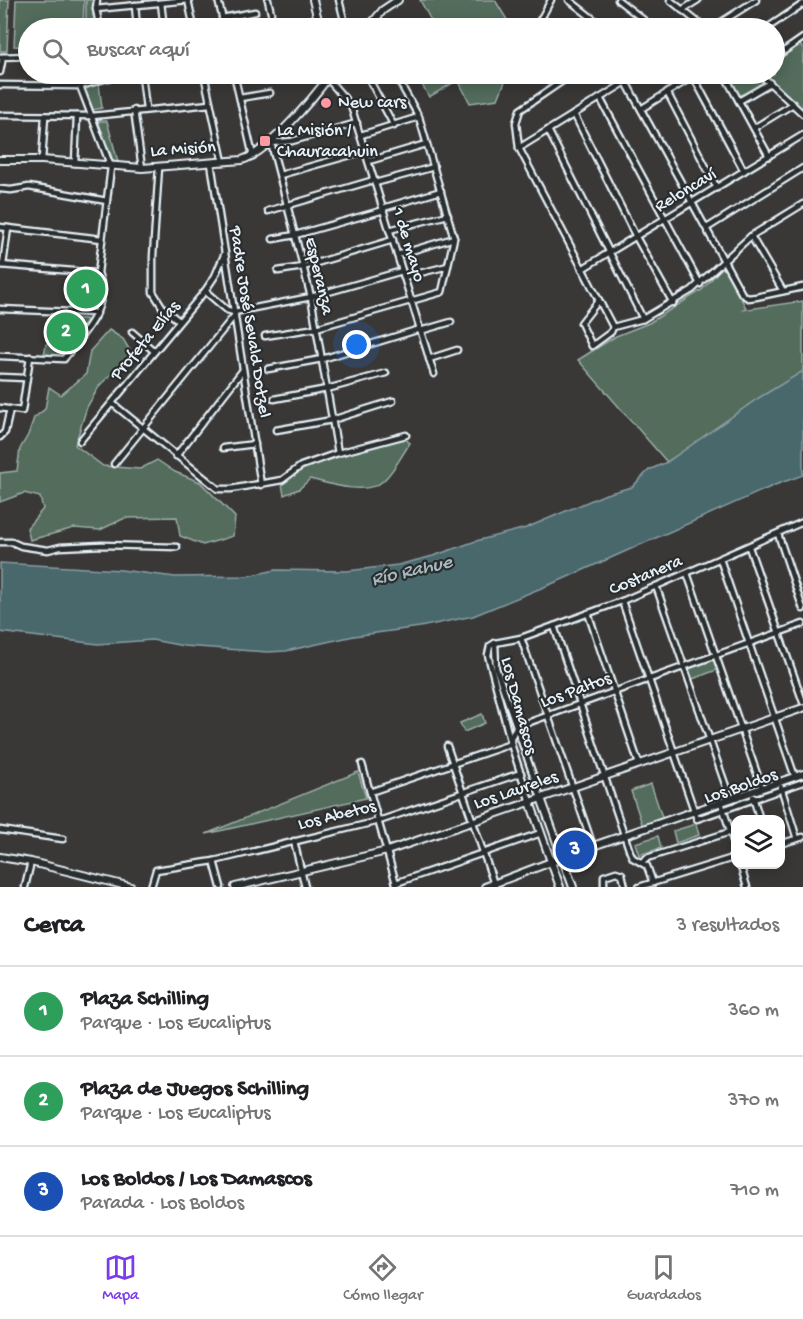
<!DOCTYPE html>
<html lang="es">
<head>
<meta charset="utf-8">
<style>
  body { margin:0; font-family:"Gochi Hand",sans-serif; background:#f2f2f2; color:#202124 }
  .controls { position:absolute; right:18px; bottom:18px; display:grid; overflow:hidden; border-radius:12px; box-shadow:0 3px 15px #0003 }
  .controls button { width:54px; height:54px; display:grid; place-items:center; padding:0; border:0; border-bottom:2px solid #e0e0e0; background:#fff; color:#202124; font:30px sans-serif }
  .you { position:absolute; left:357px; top:345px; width:21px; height:21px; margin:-15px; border:4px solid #fff; border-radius:50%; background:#1a73e8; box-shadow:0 0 0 9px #1a73e833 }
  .badge { display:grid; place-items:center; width:39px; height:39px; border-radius:50%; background:#7c3aed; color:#fff; font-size:20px; font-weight:700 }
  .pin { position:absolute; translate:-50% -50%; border:3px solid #fff; box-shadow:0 2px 6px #0006 }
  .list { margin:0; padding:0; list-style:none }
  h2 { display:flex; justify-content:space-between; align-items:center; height:78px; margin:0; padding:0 24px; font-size:26px }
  h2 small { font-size:20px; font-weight:400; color:#757577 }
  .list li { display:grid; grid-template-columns:39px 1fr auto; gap:18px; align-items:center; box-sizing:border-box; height:90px; padding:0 24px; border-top:2px solid #e0e0e0 }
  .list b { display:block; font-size:22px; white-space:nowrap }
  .list p { margin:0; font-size:20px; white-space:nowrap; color:#757577 }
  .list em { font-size:20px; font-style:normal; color:#757577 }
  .icon { flex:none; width:33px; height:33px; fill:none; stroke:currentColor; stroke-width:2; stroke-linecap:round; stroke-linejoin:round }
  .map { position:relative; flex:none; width:803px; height:887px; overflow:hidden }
  .search { position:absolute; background:#fff; box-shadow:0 3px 15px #0003; left:18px; right:18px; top:18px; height:66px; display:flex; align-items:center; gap:15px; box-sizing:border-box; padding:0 21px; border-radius:33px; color:#757577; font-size:22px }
  .sheet { height:348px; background:#fff }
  nav { display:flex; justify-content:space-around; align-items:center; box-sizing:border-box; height:84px; border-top:2px solid #e0e0e0; background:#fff; font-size:16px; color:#757577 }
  nav a { display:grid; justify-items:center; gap:3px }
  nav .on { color:#7c3aed }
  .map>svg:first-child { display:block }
  .green { fill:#526c5b; stroke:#9daeaa; stroke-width:1.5 }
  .water { fill:#49676c; stroke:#899ea4; stroke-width:1.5 }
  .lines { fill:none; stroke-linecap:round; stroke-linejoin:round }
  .minor-casing { stroke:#e8f1f8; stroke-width:9 }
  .tertiary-casing { stroke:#e8f1f8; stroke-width:10 }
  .minor { stroke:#2a2d2e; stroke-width:4.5 }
  .tertiary { stroke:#2a2d2e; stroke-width:6 }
  .poi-dot { fill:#ff9aa2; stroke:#2a2d2e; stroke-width:2 }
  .labels { text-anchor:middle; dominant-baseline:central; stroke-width:4.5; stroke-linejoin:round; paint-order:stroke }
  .poi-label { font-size:18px; fill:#e8f1f8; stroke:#2a2d2e; text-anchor:start }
  .street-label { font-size:18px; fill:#e8f1f8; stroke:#2a2d2e }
  .water-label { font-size:20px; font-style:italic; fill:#a8bac0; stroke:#2a2d2e }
</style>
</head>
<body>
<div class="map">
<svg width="803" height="887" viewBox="0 0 803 887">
  <rect width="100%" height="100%" fill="#393837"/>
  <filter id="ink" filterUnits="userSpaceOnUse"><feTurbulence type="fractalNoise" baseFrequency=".0167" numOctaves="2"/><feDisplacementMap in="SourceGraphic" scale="12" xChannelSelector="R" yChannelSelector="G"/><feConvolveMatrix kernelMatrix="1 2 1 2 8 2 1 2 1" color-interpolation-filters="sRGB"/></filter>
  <g filter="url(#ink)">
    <g class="green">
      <path d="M0,0H9L7,51H0Z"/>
      <path d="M16,0H84L83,28H28V47L14,46Z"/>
      <path d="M86,0H94L93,15L96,28H86Z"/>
      <path d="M420,0H495L512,28H435Z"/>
      <path d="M799,44L803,48V111L763,74H774L775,61Z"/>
      <path d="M416,74H508L498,99L470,103L458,80L429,97Z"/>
      <path d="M727,74H752L763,82L739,98Z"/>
      <path d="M99,84L102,108L93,110L85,89Z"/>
      <path d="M98,121H107L118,162L114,163Z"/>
      <path d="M724,265L746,308L742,310L803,301V374L667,462L578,360L616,336L649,323L702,290Z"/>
      <path d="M76,275L91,277C98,286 101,298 93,307L72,308Z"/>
      <path d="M55,318L85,319L87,321L63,355H44L46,344L52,345Z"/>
      <path d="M109,330L123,339L132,354L100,385L87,407L75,445L103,466L140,469L157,460L175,472L200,482L235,517L233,536L203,545L180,536L177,517L125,518L100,530L74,528L30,540L27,528L43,509L40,497L24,493L0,502V473L17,471L20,449L28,435L34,418L45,409L49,387L61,395L86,374L90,351Z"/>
      <path d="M404,438L410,443C402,455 394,471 383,481C367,496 329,484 310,479L299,489L284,495L282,484L299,469L345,454Z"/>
      <path d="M715,658L719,669L690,680L686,669Z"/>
      <path d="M482,714L485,723L464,732L460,723Z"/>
      <path d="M358,772L366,798L206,834Z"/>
      <path d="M651,784L663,820L643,827L631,791Z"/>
      <path d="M696,824L699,835L676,843L673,831Z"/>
      <path d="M658,836L661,848L639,855L635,843Z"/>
    </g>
    <path class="water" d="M803,371V475L775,485L561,580L473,616L420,627L354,636L286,651L267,652L184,646L152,640L98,644L0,632V563L121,570L175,577L247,576L276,570L347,571L398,565L433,556L476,541L526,528L606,494L632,487L649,470L667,462L757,399Z"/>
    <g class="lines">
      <g class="minor-casing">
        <g id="minor">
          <path d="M97,0L96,9L100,28"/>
          <path d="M188,0L194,28"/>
          <path d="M218,0L225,28"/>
          <path d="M268,0L271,13"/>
          <path d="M339,0L346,28"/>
          <path d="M569,0L605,28"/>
          <path d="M618,0L654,28"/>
          <path d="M670,0L705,28"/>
          <path d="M161,3L164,28"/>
          <path d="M135,5L137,28"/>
          <path d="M96,9L189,0"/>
          <path d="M682,10L698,0"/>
          <path d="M222,18L255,12"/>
          <path d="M541,18L555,28"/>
          <path d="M536,28L551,0"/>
          <path d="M712,28L756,0"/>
          <path d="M767,28L803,4"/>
          <path d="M0,57L28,56"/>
          <path d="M774,58L803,38"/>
          <path d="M0,72L3,57"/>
          <path d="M204,74L223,162"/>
          <path d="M234,74L253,156"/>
          <path d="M582,74L564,80L520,110L516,123L519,148L613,327"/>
          <path d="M615,74L626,82L742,294L748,298L756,297L803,287"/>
          <path d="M724,74L769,156"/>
          <path d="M760,74L803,114"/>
          <path d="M142,75L146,109"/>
          <path d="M693,76L744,171"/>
          <path d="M328,79L351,106L434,374"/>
          <path d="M369,79L394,126"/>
          <path d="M0,85L80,86L108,78L153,74"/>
          <path d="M667,92L717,188"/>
          <path d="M240,98L270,93"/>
          <path d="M600,98L700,284"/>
          <path d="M739,101L770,83"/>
          <path d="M641,109L697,74"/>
          <path d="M134,110L142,168"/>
          <path d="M574,114L636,237L673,303"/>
          <path d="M0,115L92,116L210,104"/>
          <path d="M754,128L793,104"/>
          <path d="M548,130L643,319"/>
          <path d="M361,135L419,117"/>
          <path d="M519,148L639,74"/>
          <path d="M42,160L45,116"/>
          <path d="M369,161L426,144"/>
          <path d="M75,163L77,116"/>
          <path d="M211,163L261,485"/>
          <path d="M159,167L153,256V292L163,308L179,321"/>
          <path d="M280,175L365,151"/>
          <path d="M375,183L434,167"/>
          <path d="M0,189L11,190L29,187L107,201"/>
          <path d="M383,208L441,191"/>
          <path d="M268,211L374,180"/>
          <path d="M0,227L102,239"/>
          <path d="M707,228L803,168"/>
          <path d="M389,230L448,215"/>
          <path d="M751,236L783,291"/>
          <path d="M273,239L295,235L384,210"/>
          <path d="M397,255L454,238"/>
          <path d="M0,265L98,273"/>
          <path d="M3,265L8,228"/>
          <path d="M582,269L803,135"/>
          <path d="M278,271L303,267L393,240"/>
          <path d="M404,277L448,266"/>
          <path d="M205,291L227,310L234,312L311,297L402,271"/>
          <path d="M599,300L581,323L592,346L611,332L613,327"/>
          <path d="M0,309L97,313"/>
          <path d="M613,327L643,319L692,290L751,236L803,204"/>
          <path d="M420,331L451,322"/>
          <path d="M132,332L154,351"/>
          <path d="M265,336L316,328L442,292L454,238L419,117L395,74"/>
          <path d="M0,356L64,359C82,334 112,307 98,273L111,167L80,86L81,74"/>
          <path d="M429,359L457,350"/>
          <path d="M268,369L322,359L420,329"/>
          <path d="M0,377L26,378"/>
          <path d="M274,399L327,389L386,373"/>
          <path d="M112,403L218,489H231L282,480L301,466L338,453L406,435"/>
          <path d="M0,408L22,411L30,357"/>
          <path d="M276,430L332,420L393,401"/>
          <path d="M0,437L5,432L10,409"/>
          <path d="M80,441L205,291L215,276L225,253"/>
          <path d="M223,448L255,444"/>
          <path d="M338,453L311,297L271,143L292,141L357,123"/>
          <path d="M176,456L243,370"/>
          <path d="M114,464L235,315"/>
          <path d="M778,534L803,609"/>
          <path d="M0,542H12L21,546L48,550L60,547L102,545L177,547"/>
          <path d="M749,547L803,702"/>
          <path d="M720,559L795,777"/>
          <path d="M687,573L762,788"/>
          <path d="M656,586L730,798"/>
          <path d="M622,601L697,819L803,782"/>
          <path d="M588,613L639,764"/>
          <path d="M554,626L630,852L633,858L647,866L653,883"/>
          <path d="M521,638L593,846"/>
          <path d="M495,643L521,638L622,601L803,522"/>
          <path d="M495,643L490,646L488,655L511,744L530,802"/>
          <path d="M495,643L496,668L541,798"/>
          <path d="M511,744V738L516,727L803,624"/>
          <path d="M447,746L495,887"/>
          <path d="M362,764L397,887"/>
          <path d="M781,787L797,839"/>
          <path d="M370,792L511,744"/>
          <path d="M753,797L760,820"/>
          <path d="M721,802L736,850"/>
          <path d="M0,830L63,839"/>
          <path d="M294,841L305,887"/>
          <path d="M780,844L803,837"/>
          <path d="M214,861L221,887"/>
          <path d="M641,862L647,858L730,832"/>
          <path d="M740,864L747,887"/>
          <path d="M396,883L541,833"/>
          <path d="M25,887L31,862"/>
          <path d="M151,887L156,870L214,861L379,821L521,773"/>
          <path d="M604,887V876L616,872L622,874L625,887"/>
          <path d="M639,887L736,857"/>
        </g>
      </g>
      <g class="tertiary-casing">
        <g id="tertiary">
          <path d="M313,0L320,28"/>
          <path d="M368,28L383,10L398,0"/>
          <path d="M0,160H42L142,168L242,160C269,152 314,97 331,74"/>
          <path d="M541,798L573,887"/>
          <path d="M530,802L560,887"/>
          <path d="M0,857L31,862L131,887"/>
          <path d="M235,887L387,851L803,708"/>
          <path d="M485,887L593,846L803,774"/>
        </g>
      </g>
      <use href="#minor" class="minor"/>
      <use href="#tertiary" class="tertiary"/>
    </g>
  </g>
  <g class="poi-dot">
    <circle cx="326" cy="103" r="6"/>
    <rect x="259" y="135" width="12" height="12" rx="3"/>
  </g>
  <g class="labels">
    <g class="poi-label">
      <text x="338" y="103">New cars</text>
      <text x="277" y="131">La Misión /<tspan x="277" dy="21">Chauracahuin</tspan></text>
    </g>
    <g class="street-label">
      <text transform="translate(183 150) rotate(-4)">La Misión</text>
      <text transform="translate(686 191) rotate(-31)">Reloncaví</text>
      <text transform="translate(408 245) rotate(73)">1 de mayo</text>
      <text transform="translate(318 276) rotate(77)">Esperanza</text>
      <text transform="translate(249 322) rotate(81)">Padre José Sevald Dotzel</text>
      <text transform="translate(146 341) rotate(-50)">Profeta Elías</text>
      <text transform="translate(646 576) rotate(-23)">Costanera</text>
      <text transform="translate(576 691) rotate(-20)">Los Paltos</text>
      <text transform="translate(518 706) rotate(75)">Los Damascos</text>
      <text transform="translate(741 787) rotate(-19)">Los Boldos</text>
      <text transform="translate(516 791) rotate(-19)">Los Laureles</text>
      <text transform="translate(337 816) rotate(-14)">Los Abetos</text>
    </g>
    <g class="water-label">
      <text transform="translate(412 572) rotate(-13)">Río Rahue</text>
    </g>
  </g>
</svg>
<div class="controls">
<button><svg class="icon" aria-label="layers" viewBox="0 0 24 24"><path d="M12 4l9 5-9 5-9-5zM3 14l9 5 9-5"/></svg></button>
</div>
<div class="you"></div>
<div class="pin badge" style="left:86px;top:289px;background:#2e9e5b">1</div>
<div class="pin badge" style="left:66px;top:332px;background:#2e9e5b">2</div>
<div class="pin badge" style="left:575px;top:850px;background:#1a4fb4">3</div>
<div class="search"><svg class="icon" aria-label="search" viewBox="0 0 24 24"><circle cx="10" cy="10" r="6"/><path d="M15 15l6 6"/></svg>Buscar aquí</div>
</div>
<section class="sheet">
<h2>Cerca<small>3 resultados</small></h2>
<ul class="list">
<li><span class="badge" style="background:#2e9e5b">1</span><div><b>Plaza Schilling</b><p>Parque · Los Eucaliptus</p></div><em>360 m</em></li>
<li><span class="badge" style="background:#2e9e5b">2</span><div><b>Plaza de Juegos Schilling</b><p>Parque · Los Eucaliptus</p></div><em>370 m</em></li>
<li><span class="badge" style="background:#1a4fb4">3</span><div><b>Los Boldos / Los Damascos</b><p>Parada · Los Boldos</p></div><em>710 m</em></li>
</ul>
</section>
<nav>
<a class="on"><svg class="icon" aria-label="map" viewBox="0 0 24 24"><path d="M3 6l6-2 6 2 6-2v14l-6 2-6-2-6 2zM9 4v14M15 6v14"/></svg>Mapa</a>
<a><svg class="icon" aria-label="directions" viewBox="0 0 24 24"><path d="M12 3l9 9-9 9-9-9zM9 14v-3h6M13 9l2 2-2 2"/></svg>Cómo llegar</a>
<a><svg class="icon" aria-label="saved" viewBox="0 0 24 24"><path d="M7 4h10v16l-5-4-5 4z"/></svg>Guardados</a>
</nav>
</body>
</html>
